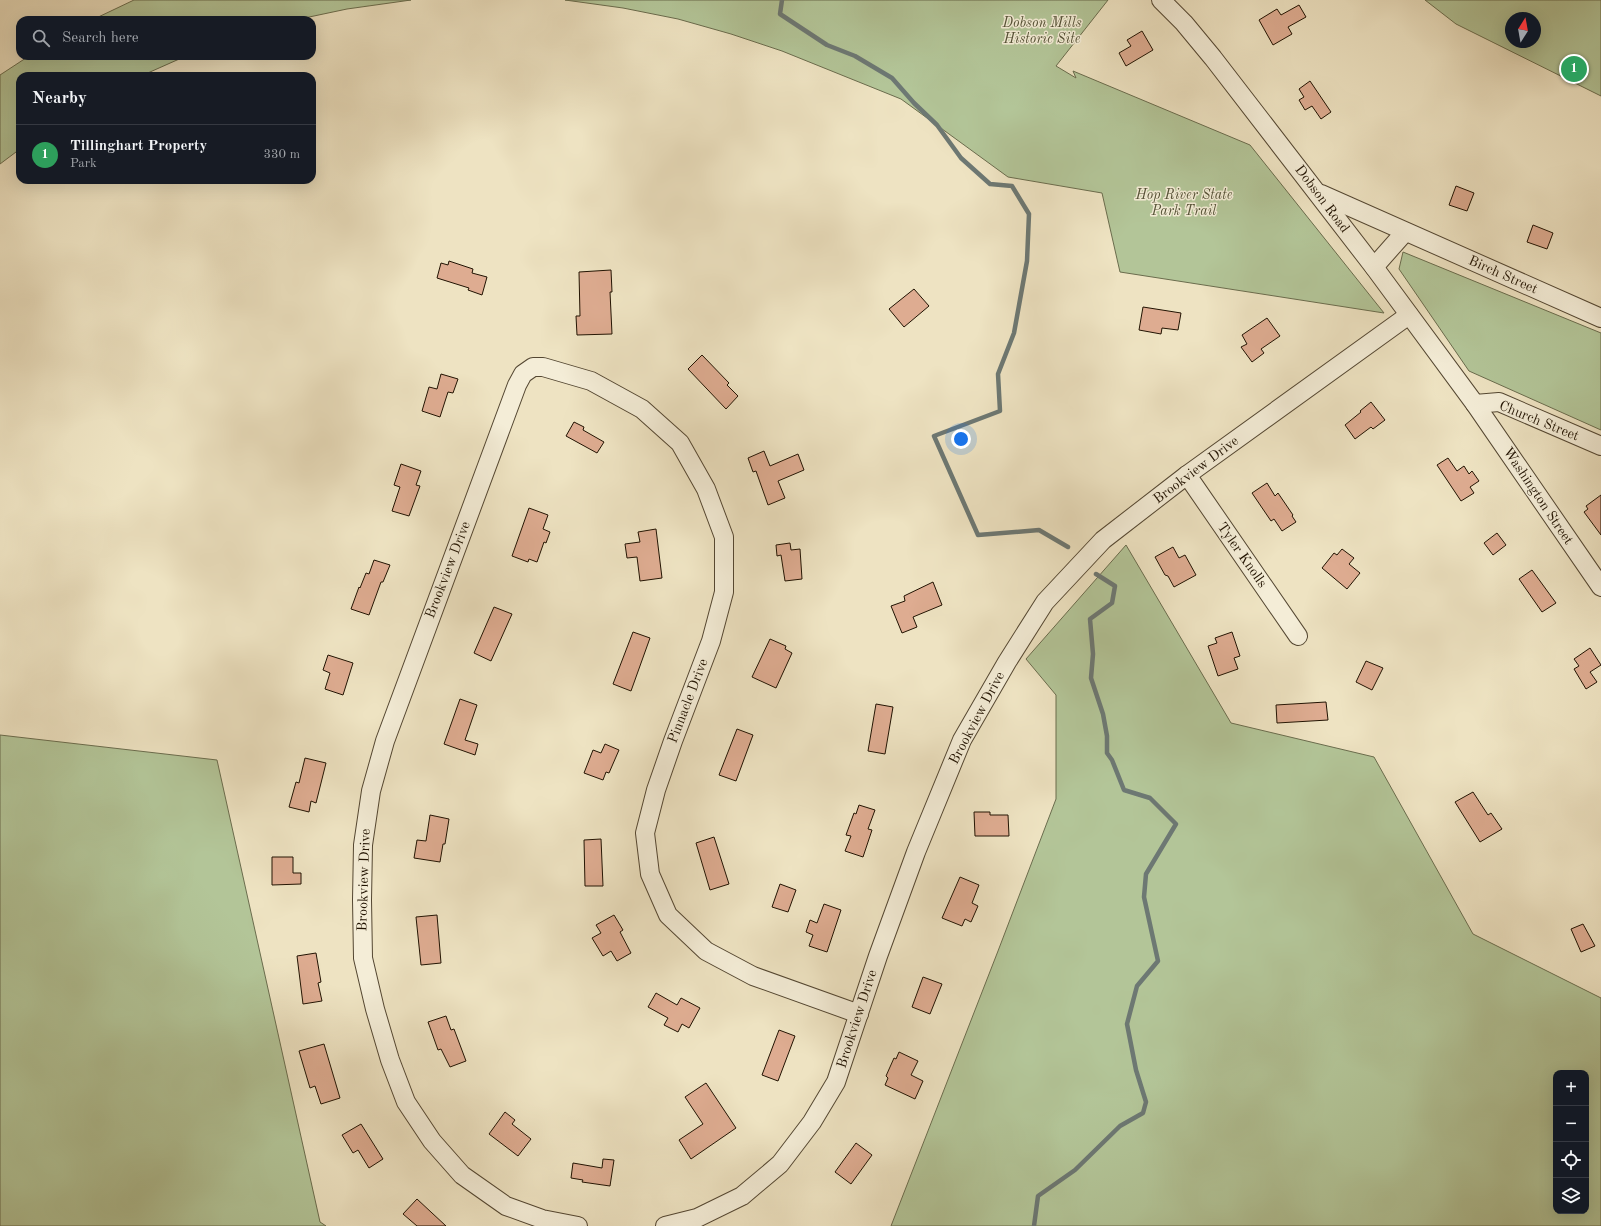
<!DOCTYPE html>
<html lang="en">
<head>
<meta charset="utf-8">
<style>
  body { margin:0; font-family:"Old Standard TT",serif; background:#242831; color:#f1f3f6 }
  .controls { position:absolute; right:12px; bottom:12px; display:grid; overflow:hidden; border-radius:8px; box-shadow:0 4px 16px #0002 }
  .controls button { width:36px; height:36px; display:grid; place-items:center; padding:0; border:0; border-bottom:1px solid #363941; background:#171b24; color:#f1f3f6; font:20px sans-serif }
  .compass { position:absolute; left:1505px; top:12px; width:36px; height:36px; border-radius:50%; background:#171b24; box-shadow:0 4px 16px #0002; rotate:11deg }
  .you { position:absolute; left:961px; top:439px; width:14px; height:14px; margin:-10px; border:3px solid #fff; border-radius:50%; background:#1a73e8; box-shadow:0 0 0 6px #1a73e833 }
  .badge { display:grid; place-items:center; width:26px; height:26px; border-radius:50%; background:#c59692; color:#fff; font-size:13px; font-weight:700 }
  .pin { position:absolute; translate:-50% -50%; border:2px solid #fff; box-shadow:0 1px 4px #0006 }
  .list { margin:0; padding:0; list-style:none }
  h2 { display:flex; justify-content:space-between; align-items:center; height:52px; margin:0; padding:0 16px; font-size:17px }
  h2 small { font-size:13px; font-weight:400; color:#9ea1a6 }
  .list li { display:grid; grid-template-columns:26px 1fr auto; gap:12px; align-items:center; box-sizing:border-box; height:60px; padding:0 16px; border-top:1px solid #363941 }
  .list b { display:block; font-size:15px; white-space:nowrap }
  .list p { margin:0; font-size:13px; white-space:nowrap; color:#9ea1a6 }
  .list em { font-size:13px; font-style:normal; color:#9ea1a6 }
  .icon { flex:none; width:22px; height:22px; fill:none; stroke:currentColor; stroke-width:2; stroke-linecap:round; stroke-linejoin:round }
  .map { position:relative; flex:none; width:1601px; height:1226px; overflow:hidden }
  .search { position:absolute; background:#171b24; box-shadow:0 4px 16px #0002; left:16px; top:16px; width:300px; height:44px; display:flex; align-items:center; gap:10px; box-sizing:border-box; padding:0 14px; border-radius:12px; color:#9ea1a6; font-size:15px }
  .panel { position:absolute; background:#171b24; box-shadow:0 4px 16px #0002; left:16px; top:72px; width:300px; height:112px; border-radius:12px }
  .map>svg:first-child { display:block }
  .green { fill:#b3c598; stroke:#6a6c4d; fill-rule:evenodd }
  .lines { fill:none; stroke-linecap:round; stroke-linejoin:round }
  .stream { stroke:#6d7873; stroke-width:4.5 }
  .building { fill:#deac91; stroke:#211302 }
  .minor-casing { stroke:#544732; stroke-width:20 }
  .minor { stroke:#f4edd7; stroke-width:18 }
  .labels { text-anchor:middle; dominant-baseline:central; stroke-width:3; stroke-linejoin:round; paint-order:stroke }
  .park-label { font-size:14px; font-style:italic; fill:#545136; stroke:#f4edd7 }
  .street-label { font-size:14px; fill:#211302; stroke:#f4edd7 }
</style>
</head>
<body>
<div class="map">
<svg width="1601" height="1226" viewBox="0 0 1601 1226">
  <rect width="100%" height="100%" fill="#eee3c2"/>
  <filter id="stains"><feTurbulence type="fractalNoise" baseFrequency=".005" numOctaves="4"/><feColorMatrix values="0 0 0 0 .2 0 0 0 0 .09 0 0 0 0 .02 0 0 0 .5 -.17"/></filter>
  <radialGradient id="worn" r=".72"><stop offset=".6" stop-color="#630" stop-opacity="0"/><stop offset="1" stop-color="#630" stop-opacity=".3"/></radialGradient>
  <g class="green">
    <path d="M134,0H411L347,9L295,20H92Z"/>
    <path d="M565,0H1108L1056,66L1076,78L1073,71L1250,145L1384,313L1120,272L1102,193L1008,177L901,99L782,51L731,34L678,19L623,8Z"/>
    <path d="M1425,0H1601V96L1456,24ZM1511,18H1535V42H1511Z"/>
    <path d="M29,56H186L141,76H20V149L0,164V75Z"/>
    <path d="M1403,252L1601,333V430L1469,371L1399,269Z"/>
    <path d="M1126,545L1231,723L1374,757L1473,934L1601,998V1226H891L998,951L1056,799V695L1026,659ZM1556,1073H1586V1211H1556Z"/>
    <path d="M0,735L217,760L320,1222L326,1226H0Z"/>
  </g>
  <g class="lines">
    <g class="stream">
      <path d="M782,0L780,14L827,45L855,56L892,78L914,103L937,125L961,158L990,184L1012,186L1029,214L1027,261L1014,333L998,374L1000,411L934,436L978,535L1039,530L1068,547"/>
      <path d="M1034,1226L1038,1196L1075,1170L1120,1126L1143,1113L1146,1102L1136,1070L1127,1024L1137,986L1158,961L1144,897L1146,874L1176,824L1150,798L1124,790L1112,760L1107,753V736L1103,714L1091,678L1093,654L1090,619L1112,603L1115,586L1096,574"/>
    </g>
  </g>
  <g class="building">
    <path d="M1299,5L1306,17L1288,27L1292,34L1273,45L1259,20L1277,9L1281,15Z"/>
    <path d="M1142,31L1153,50L1126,66L1119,53L1131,46L1127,40Z"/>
    <path d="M1310,81L1331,112L1321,119L1312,106L1305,110L1299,100L1304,97L1299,89Z"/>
    <path d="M1456,186L1474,193L1467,211L1449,205Z"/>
    <path d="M1533,225L1553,233L1547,249L1527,242Z"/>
    <path d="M449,261L473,269L472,273L487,277L482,295L468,290L469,288L437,278L441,263L448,265Z"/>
    <path d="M611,270L612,292H610L612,334L577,335L576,316H580L579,272Z"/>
    <path d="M914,289L929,306L904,327L889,309Z"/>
    <path d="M1143,307L1181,313L1178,330L1162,328L1161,334L1139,330Z"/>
    <path d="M1267,318L1280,336L1261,349L1264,353L1252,362L1241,347L1247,344L1242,335Z"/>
    <path d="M702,355L729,383L727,385L738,396L726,409L688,369Z"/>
    <path d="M441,374L458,379L453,393L448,392L440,417L422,411L429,387L437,389Z"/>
    <path d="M1371,402L1385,420L1373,429L1371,427L1355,439L1345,425L1361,412L1360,411Z"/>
    <path d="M574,422L584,427L583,430L604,442L597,453L566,436Z"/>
    <path d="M764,451L770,466L798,454L804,470L778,481L785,498L768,505L756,471L753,472L748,458Z"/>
    <path d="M1448,458L1457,471L1464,466L1469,474L1472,471L1479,481L1470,487L1474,493L1461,501L1437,465Z"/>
    <path d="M401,464L421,471L416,485L420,486L409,516L392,511L400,487L394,485Z"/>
    <path d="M1267,483L1275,496L1278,493L1293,515L1292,516L1296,522L1282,531L1274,519L1271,521L1252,493Z"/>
    <path d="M1601,495V535L1584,512L1588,509L1586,506Z"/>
    <path d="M529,508L548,515L543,529L550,532L546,543L544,542L537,562L529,559L528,562L512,556Z"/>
    <path d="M656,529L662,578L640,581L637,557L627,558L625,544L640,542L638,532Z"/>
    <path d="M1497,533L1506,545L1493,555L1484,543Z"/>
    <path d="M790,543L791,550L800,549L802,579L785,581L781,555L777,556L776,545Z"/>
    <path d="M1173,547L1179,558L1185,555L1196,575L1174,587L1168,576L1165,575L1155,557Z"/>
    <path d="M1342,549L1354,558L1349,564L1360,573L1347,589L1322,568L1334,553L1337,555Z"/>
    <path d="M374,560L390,565L383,582H381L369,615L351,609L359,587L360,588L366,573L369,574Z"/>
    <path d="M1532,570L1556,603L1542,612L1519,579Z"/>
    <path d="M933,582L942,605L913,617L917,627L902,633L891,606L905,601L904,596Z"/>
    <path d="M494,607L512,614L491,661L474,653Z"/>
    <path d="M633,632L650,638L631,691L613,684Z"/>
    <path d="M1232,632L1240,656L1234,658L1238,669L1218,676L1208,646L1217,643L1215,638Z"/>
    <path d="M770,639L786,646L785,649L792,653L776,688L752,677Z"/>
    <path d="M1590,648L1601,665L1590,672L1597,682L1586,689L1574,669L1579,666L1574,659Z"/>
    <path d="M328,655L353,663L343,695L325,689L330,673L323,670Z"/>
    <path d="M1366,661L1383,668L1372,690L1356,682Z"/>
    <path d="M460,699L477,705L465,740L478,744L475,755L444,744Z"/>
    <path d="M1326,702L1328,720L1277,723L1276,705Z"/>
    <path d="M876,704L893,707L885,754L868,751Z"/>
    <path d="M737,729L753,735L736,781L719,775Z"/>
    <path d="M605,744L619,750L609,773L606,772L603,780L584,773L593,750L601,753Z"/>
    <path d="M305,758L326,763L316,803L311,801L309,812L289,807L296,782L299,783Z"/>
    <path d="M1473,792L1488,815L1491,813L1502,829L1480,842L1455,802Z"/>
    <path d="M859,805L875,810L868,829L872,830L863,857L845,851L851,836L846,835L854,813L856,814Z"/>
    <path d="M974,812H990V815H1008L1009,836H975Z"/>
    <path d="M430,815L449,819L445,844H443L440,862L414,858L417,840L426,841Z"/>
    <path d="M714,837L729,884L710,890L696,843Z"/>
    <path d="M601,839L603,886H585L584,840Z"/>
    <path d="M272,857H293V873H301V884L272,885Z"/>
    <path d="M960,877L979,885L972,903L978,906L971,922L965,919L962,926L942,918Z"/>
    <path d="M780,884L796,890L788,912L772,907Z"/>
    <path d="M824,904L841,910L827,952L809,946L813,935L806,932L810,920L817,923Z"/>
    <path d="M437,915L441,963L421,965L416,917Z"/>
    <path d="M614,915L623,930L620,932L631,953L617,961L611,951L603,956L592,938L601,933L596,925Z"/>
    <path d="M1583,924L1595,946L1581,952L1571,929Z"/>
    <path d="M316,953L321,982L318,983L322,1001L303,1004L297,956Z"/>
    <path d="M923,977L942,984L930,1014L912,1007Z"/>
    <path d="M656,993L677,1005L681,998L700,1008L689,1028L682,1024L678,1032L664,1025L668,1018L648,1007Z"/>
    <path d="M446,1016L451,1030L454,1029L466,1061L450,1067L441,1049L438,1050L428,1022Z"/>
    <path d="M779,1030L795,1036L778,1081L762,1075Z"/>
    <path d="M324,1044L340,1098L321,1104L315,1086L310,1088L299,1051Z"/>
    <path d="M899,1052L918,1061L911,1075L923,1081L915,1099L885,1085L888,1078L886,1076L894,1058L896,1059Z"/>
    <path d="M706,1083L736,1128L691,1159L679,1140L703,1124L685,1097Z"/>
    <path d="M505,1112L515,1120L512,1124L531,1139L518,1156L489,1134Z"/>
    <path d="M361,1124L383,1159L369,1168L358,1150L353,1153L342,1135Z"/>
    <path d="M856,1143L872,1155L851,1184L835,1172Z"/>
    <path d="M603,1159L614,1160L610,1186L582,1182L583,1180L571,1178L573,1163L602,1168Z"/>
    <path d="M417,1199L446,1226H417L403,1214Z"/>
  </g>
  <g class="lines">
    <g class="minor-casing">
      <g id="minor">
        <path d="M1161,0L1184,23L1213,58L1374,267L1475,404L1601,587"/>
        <path d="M1321,194L1601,318"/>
        <path d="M1374,267L1405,232"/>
        <path d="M1475,404L1499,402L1601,446"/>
        <path d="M1187,475L1298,636"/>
        <path d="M578,1226L542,1219L506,1206L462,1175L432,1141L406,1102L390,1060L375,1009L363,958L362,900L363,845L371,791L385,741L517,385L523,374L533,367H543L591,381L642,409L680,443L706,489L724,537V592L711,641L673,741L656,790L645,833L650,874L668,915L706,951L753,976L859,1014"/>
        <path d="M665,1226L697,1218L742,1196L780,1164L812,1122L836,1082L878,956L916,852L962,740L1007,662L1045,602L1103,540L1187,475L1409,315"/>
      </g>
    </g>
    <use href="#minor" class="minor"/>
  </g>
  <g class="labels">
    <g class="park-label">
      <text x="1042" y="23">Dobson Mills<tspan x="1042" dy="16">Historic Site</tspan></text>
      <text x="1184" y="195">Hop River State<tspan x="1184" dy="16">Park Trail</tspan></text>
    </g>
    <g class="street-label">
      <text transform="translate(1322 199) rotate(53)">Dobson Road</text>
      <text transform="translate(1503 275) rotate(24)">Birch Street</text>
      <text transform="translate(1539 421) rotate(22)">Church Street</text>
      <text transform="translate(1196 470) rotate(-37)">Brookview Drive</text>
      <text transform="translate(1538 496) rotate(56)">Washington Street</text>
      <text transform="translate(1242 555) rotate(55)">Tyler Knolls</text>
      <text transform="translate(448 570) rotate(-69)">Brookview Drive</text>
      <text transform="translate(688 701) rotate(-69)">Pinnacle Drive</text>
      <text transform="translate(977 718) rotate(-62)">Brookview Drive</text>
      <text transform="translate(364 880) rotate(-88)">Brookview Drive</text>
      <text transform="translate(857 1019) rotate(-72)">Brookview Drive</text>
    </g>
  </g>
  <rect width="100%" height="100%" filter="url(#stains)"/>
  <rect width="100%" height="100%" fill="url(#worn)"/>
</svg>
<div class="controls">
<button>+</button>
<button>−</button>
<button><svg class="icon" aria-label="locate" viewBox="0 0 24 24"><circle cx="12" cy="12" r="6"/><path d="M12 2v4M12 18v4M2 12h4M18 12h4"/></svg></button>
<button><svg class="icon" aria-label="layers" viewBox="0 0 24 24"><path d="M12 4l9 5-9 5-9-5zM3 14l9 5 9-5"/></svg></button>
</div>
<svg class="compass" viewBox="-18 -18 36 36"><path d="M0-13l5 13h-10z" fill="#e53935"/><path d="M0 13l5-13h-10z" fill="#9ea1a6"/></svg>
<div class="you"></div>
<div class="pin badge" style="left:1574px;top:69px;background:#2e9e5b">1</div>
<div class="search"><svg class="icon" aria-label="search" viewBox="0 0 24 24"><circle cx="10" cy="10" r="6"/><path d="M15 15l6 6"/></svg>Search here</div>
<section class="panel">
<h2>Nearby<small></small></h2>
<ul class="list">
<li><span class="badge" style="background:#2e9e5b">1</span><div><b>Tillinghart Property</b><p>Park</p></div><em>330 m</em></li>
</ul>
</section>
</div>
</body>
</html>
